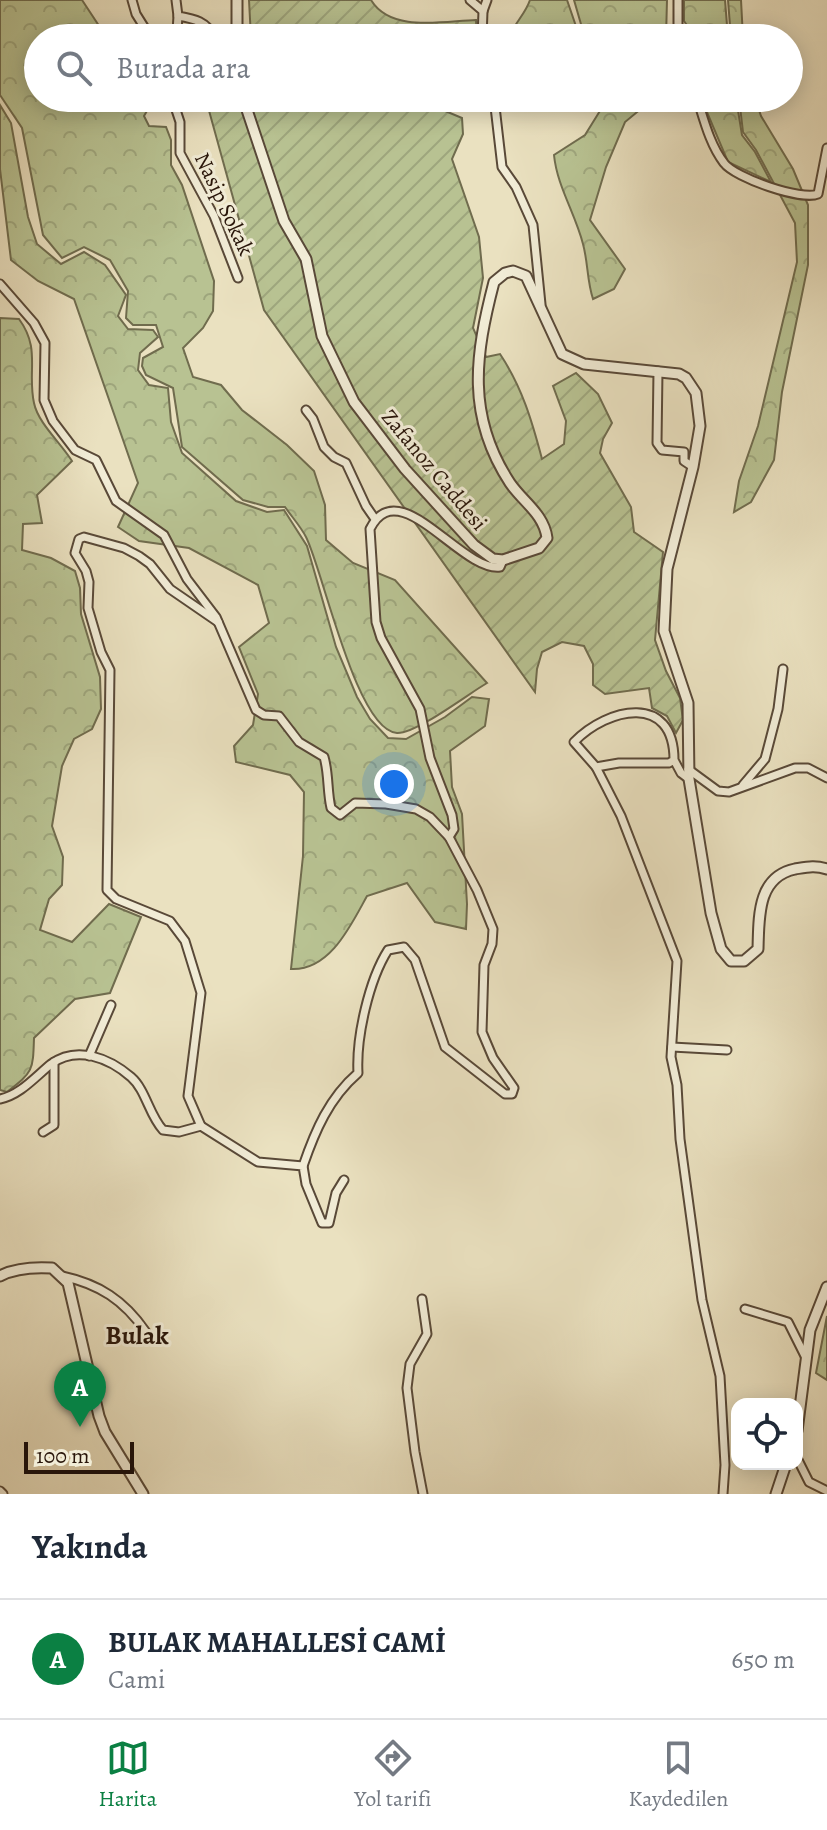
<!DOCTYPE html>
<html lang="tr">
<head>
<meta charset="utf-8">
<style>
  body { margin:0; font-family:Alegreya,serif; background:#f6f6f7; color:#1f2937 }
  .controls { position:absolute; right:24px; bottom:24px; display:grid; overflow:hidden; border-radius:16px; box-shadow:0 4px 20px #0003 }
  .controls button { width:72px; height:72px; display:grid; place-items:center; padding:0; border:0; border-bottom:2px solid #e0e1e3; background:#fff; color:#1f2937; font:40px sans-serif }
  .scale { position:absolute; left:24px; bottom:20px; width:110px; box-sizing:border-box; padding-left:8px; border:4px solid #29160a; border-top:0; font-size:22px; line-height:28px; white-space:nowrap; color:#29160a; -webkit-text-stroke:6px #f1ecd6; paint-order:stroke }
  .you { position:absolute; left:394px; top:784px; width:28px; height:28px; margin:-20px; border:6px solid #fff; border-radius:50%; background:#1a73e8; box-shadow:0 0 0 12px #1a73e833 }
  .badge { display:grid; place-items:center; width:52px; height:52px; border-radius:50%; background:#0b8043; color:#fff; font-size:26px; font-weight:700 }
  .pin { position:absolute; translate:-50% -66px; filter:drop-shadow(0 2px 4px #0008) }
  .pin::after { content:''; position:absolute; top:42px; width:28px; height:24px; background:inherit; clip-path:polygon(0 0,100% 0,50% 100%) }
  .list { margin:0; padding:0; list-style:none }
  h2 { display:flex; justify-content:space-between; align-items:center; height:104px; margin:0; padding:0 32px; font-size:34px }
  h2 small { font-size:26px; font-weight:400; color:#747a83 }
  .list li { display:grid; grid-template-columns:52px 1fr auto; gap:24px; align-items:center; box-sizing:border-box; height:120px; padding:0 32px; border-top:2px solid #e0e1e3 }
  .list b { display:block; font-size:30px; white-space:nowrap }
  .list p { margin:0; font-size:26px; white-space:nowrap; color:#747a83 }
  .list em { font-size:26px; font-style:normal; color:#747a83 }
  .icon { flex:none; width:44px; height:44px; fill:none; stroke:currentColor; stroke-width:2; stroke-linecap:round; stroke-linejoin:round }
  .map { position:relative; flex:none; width:827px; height:1494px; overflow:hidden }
  .search { position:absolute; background:#fff; box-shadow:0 4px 20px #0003; left:24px; right:24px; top:24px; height:88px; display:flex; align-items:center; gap:20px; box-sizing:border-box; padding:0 28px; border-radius:44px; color:#747a83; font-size:30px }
  .sheet { height:224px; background:#fff }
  nav { display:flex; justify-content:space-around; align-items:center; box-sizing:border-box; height:112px; border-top:2px solid #e0e1e3; background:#fff; font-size:22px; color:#747a83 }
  nav a { display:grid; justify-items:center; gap:4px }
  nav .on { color:#0b8043 }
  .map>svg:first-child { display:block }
  .forest { fill:url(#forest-crowns); stroke:#706c4e; stroke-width:2 }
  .garden { fill:url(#garden-furrows); stroke:#706c4e; stroke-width:2 }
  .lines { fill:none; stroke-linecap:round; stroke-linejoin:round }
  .minor-casing { stroke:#594938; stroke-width:11 }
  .tertiary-casing { stroke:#594938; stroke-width:13 }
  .minor { stroke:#f1ecd6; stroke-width:7 }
  .tertiary { stroke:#f1ecd6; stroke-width:9 }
  .labels { text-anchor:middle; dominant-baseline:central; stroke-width:6; stroke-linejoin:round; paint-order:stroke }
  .street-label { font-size:22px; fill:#29160a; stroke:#f1ecd6 }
  .quarter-label { font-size:26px; font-weight:bold; fill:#29160a; stroke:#f1ecd6 }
</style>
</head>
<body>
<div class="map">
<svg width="827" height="1494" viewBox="0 0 827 1494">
  <defs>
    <pattern id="forest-crowns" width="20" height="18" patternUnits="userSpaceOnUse" patternTransform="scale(2)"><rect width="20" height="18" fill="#b8c292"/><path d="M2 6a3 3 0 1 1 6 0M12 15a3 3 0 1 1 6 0" fill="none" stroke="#9ea67d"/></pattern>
    <pattern id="garden-furrows" width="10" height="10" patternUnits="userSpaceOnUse" patternTransform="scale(2)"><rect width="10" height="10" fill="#b8c292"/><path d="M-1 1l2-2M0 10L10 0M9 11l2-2" fill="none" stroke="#9ea67d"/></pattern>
  </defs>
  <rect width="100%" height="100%" fill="#eae1c0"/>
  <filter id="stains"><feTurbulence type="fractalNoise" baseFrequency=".0025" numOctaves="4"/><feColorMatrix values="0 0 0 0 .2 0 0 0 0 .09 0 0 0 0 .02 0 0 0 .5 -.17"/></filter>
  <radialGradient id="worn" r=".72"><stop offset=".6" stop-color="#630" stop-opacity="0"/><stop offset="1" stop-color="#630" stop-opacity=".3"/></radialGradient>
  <g class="forest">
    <path d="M0,0H82L107,38H38V98H145L148,109L144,116L149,126L166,127L171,140V165L182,185L214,281L213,311L203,328L183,348L193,377L221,385L242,410L287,445L314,471L325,505L326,540L353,563L395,580L487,683C468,694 416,734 397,733C356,730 323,570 306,537C301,527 292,517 285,507H268L243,500L182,447L173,388L146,375L142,366L143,358L163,347L156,325H133L126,318L128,291L110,260L84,247L62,258L43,235L22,128L0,95Z"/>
    <path d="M530,0H567L580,38H509C514,23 525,15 530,0Z"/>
    <path d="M574,0H667L666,38H585Z"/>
    <path d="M684,0H725L728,38H696L684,21Z"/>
    <path d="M728,0H741L743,38H731Z"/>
    <path d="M599,98H654L625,122L606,167L590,220L625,269L614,289L593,299C587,281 588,262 583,244C575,213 557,186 554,155L585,135L603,106Z"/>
    <path d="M701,98H736L742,135L755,152L771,182L728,162Z"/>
    <path d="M739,98H755L761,116L793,169L808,205V265L782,392L774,460L751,502L734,512L739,481L758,426L797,262L795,223L756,150L743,132Z"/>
    <path d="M0,105L11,123L28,217L37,244L61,264L84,252L105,265L126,295L118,316L128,329L153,330L158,337L140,353L138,370L149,385L168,388L171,422L182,453L236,501L267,512L284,510L307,546L336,647L357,697L370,719L388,738L406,739L445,717L472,697L489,699L485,726L450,751L452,787L462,814L467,904L466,929L435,922L407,883L367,896C351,925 330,971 291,969L303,856L304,792L290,775L236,762L234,746L253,725L258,694L239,647L269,623L258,585L189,548L139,541L118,527L138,483L74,299L38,281L11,260L0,169Z"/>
    <path d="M0,318L19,319C41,349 27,371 34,403C38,423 61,443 72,461L37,495L42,523L23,524L22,550L51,558L75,571L80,588L81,614L100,677L101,709L92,729L74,739L62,766L52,826L63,857L62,885L49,899L40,930L72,942L109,904L141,917L110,993L75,999L34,1038C33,1071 33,1072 7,1092L0,1090Z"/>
    <path d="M827,1316V1380L816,1373Z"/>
  </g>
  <g class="garden">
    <path d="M249,0H371C391,33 443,21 476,20L477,38H251Z"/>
    <path d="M254,98H435L438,108L462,118L463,134L452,159L479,237L483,278L473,328L486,357L500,354C522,387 532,421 542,459L564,444L566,421L553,386L576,373L598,394L612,423L603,439L600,453L631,507L634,532L663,552L655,640L666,671L680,698L683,720L676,733L667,716L652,708L649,688L605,694L593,685V664L584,646L562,642L542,652L537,669L535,692L264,310L208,107L254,103Z"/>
  </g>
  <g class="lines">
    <g class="minor-casing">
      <g id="minor">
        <path d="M132,0L136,14L151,38"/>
        <path d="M176,0L178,16C195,19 206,21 215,38"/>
        <path d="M470,0L483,11L482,38"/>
        <path d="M678,0V38"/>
        <path d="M483,11L487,0"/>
        <path d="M150,36L177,31L178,16"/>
        <path d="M172,98L180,122V153L214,216L238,278"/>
        <path d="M494,98L502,167L516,187L533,225L541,304"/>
        <path d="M697,98C704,120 710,145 724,163C735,178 802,201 818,194L827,148"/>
        <path d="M0,284L34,323L45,343L44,400L53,421L75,450L96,460L116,501L164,535L187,579L216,617L256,710L264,715L279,716L299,742L324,757C329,774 327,791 331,808L340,815L355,803L386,804L416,809L430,817L449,837"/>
        <path d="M658,371L657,443L662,450L684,452V461L693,467"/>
        <path d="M306,410L313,419L324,447L334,457L346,463L366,506L375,519"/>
        <path d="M674,760C674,693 608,707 574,742L596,767L619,763H669L674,760L681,773L689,779"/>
        <path d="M596,767L621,816L677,961L671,1057L677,1085L680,1139L702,1300L720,1376L725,1465L723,1494"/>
        <path d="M688,769L718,791L729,792L795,768H808L827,778"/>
        <path d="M743,785L765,759L778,709L783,669"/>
        <path d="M672,1047L727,1050"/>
        <path d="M89,1056L111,1005"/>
        <path d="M0,1099C20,1095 35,1077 51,1064C77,1045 109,1058 131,1077C146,1090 149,1115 163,1130L179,1132L201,1126L258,1162L303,1166L306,1184L322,1223H329L336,1193L344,1180"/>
        <path d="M201,1126L188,1096L201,993L185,941L170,921L116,899L107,890L110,670L101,652L88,608L89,582L86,571L75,553L79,539L84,537L124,548L139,556L150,564L170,589L218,622"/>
        <path d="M43,1132L54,1125V1062"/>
        <path d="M303,1166C315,1131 329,1098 358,1073C356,1037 369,980 388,950L404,947L415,960L445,1047L505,1094H512L514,1088L493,1058L482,1032L484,965L492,944L493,929L477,890L449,837L454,829L452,815L430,758L420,709L381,638L376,622L370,529C399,471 461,572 500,567L503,560"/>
        <path d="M62,1276C99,1284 124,1300 146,1332"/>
        <path d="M422,1299L427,1334L410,1364L407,1388L415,1452L423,1494"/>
        <path d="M745,1309L788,1322L805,1356"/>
        <path d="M797,1458L809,1482L827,1491"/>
        <path d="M0,1491L3,1494"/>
      </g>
    </g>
    <g class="tertiary-casing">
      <g id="tertiary">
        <path d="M237,0V38"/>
        <path d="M243,98L284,221L306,259L322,336L354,402L405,469L474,545L493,559L503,560L539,548L547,538C544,514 523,502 510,483C466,416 475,355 494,282L505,273L513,271L526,276L562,354L584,364L679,374L686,378L696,393L700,426L693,467L667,569L664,631L688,703L689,779L711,913L721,949L731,961H744L758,949C759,917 757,877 795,869C807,867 815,865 827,869"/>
        <path d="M0,1276C15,1268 35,1267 52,1268L68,1283L99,1416L105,1432L143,1494"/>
        <path d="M797,1431L810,1330L827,1287"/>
        <path d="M776,1494L786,1464"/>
      </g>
    </g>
    <use href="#minor" class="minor"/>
    <use href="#tertiary" class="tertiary"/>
  </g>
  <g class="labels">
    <g class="street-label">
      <text transform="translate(224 204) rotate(65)">Nasip Sokak</text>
      <text transform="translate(434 470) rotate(50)">Zafanoz Caddesi</text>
    </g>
    <g class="quarter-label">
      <text x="137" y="1335">Bulak</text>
    </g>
  </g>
  <rect width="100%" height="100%" filter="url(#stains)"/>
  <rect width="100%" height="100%" fill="url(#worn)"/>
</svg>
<div class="controls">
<button><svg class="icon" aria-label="locate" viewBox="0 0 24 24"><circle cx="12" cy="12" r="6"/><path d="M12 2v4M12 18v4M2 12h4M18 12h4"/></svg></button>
</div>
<div class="scale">100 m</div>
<div class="you"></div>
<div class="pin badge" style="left:80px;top:1427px">A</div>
<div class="search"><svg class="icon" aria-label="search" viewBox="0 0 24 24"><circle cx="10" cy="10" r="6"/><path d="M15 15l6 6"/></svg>Burada ara</div>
</div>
<section class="sheet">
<h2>Yakında<small></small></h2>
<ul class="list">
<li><span class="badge">A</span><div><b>BULAK MAHALLESİ CAMİ</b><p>Cami</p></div><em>650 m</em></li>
</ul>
</section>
<nav>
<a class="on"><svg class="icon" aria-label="map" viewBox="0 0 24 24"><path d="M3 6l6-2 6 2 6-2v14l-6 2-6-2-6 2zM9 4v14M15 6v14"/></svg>Harita</a>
<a><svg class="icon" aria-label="directions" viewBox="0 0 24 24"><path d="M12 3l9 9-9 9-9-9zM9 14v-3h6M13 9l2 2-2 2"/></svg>Yol tarifi</a>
<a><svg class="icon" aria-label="saved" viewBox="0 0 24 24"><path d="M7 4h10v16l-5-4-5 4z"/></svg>Kaydedilen</a>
</nav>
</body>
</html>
